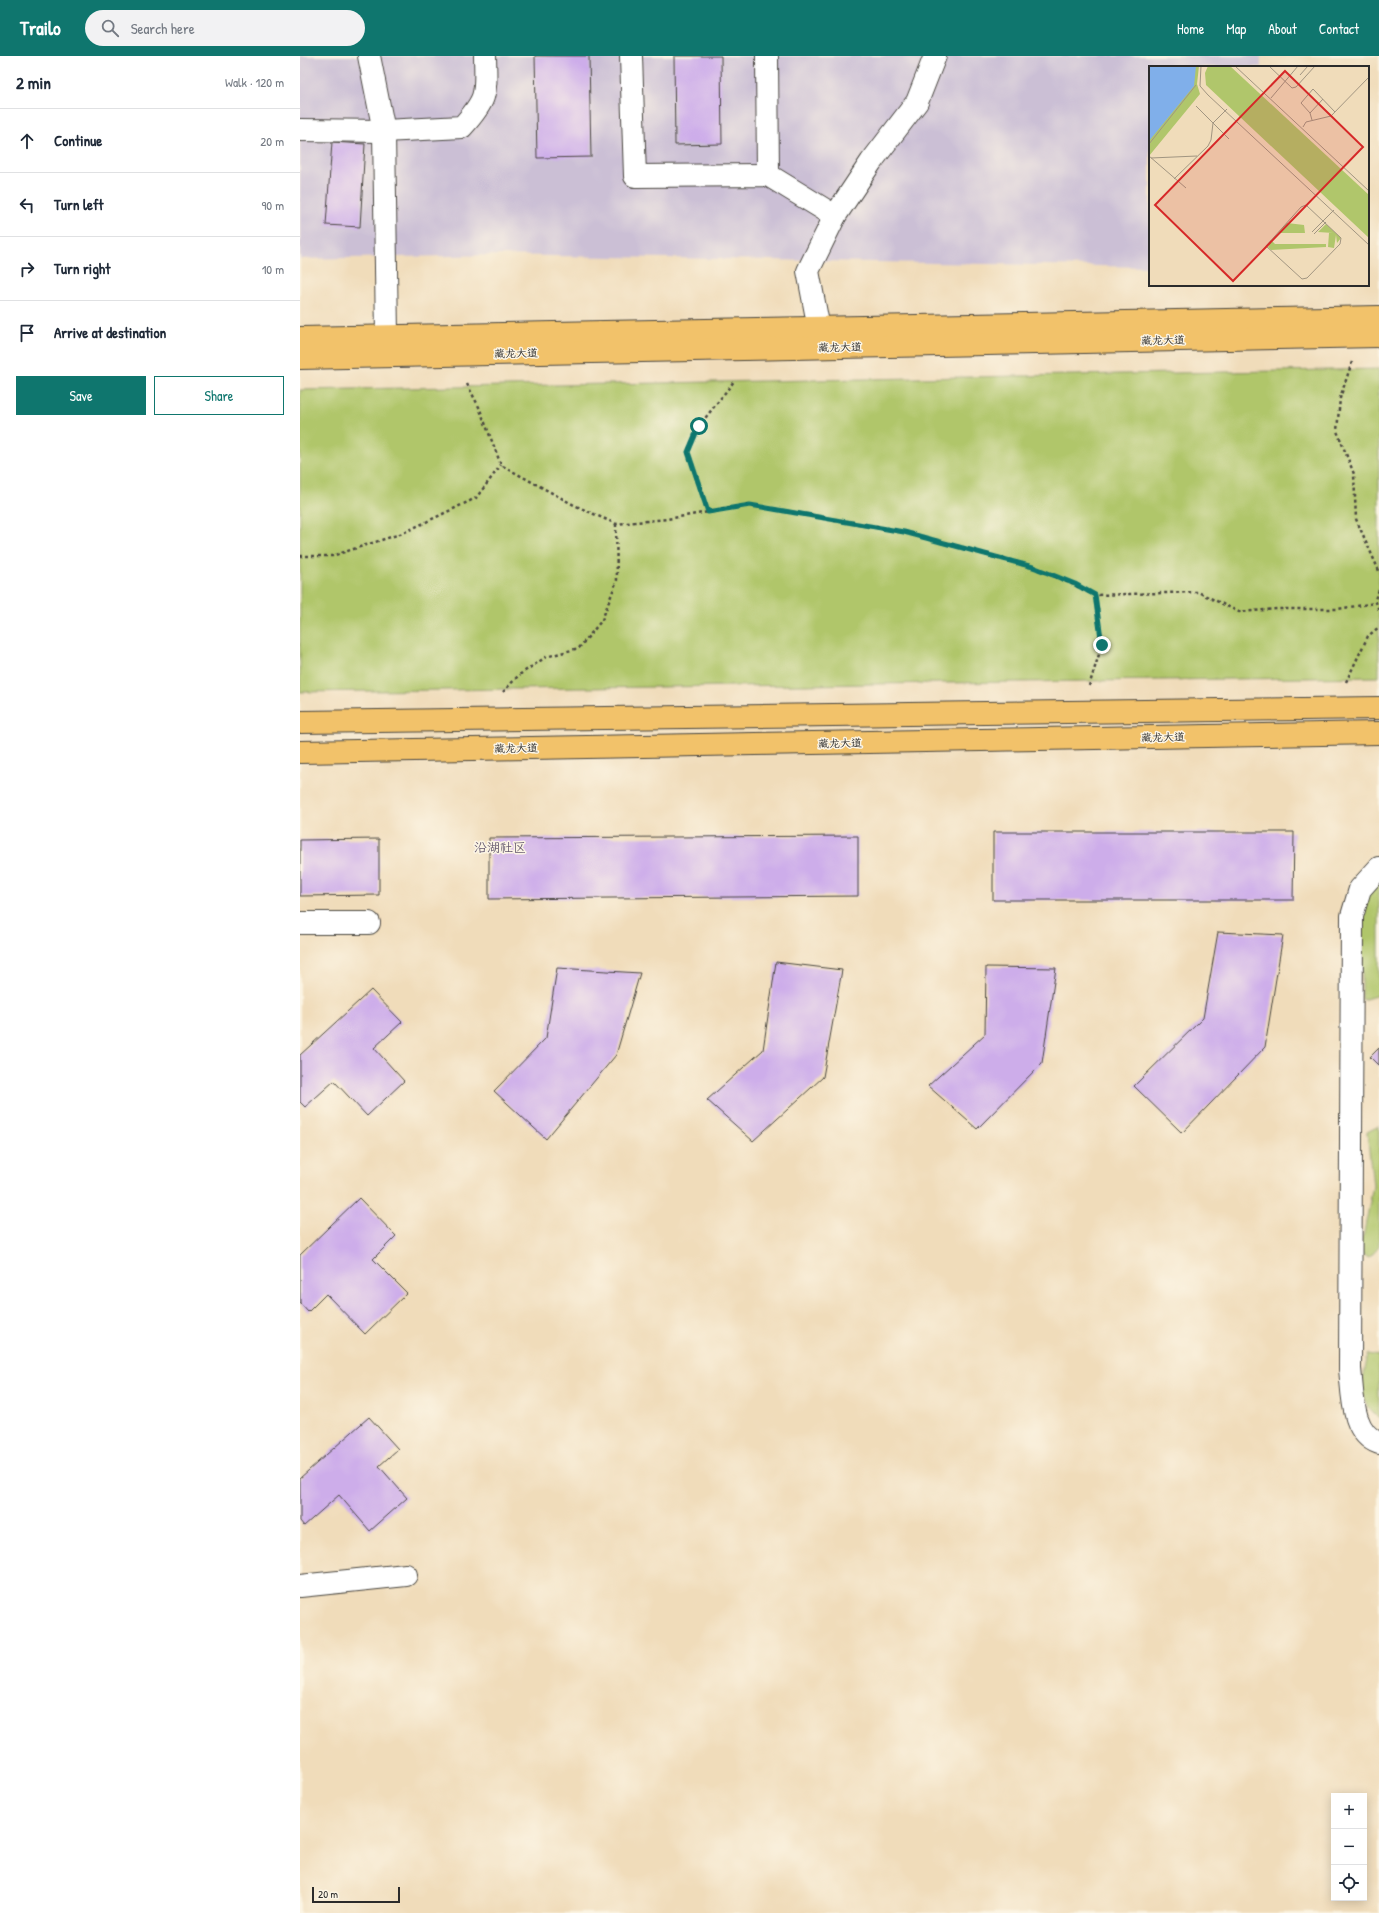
<!DOCTYPE html>
<html lang="en">
<head>
<meta charset="utf-8">
<style>
  body { margin:0; font-family:"Patrick Hand","LXGW WenKai TC",sans-serif; background:#f2f2f3; color:#1f2937 }
  .controls { position:absolute; right:12px; bottom:12px; display:grid; overflow:hidden; border-radius:0px; box-shadow:0 2px 10px #0003 }
  .controls button { width:36px; height:36px; display:grid; place-items:center; padding:0; border:0; border-bottom:1px solid #e0e1e3; background:#fff; color:#1f2937; font:20px sans-serif }
  .scale { position:absolute; left:12px; bottom:10px; width:88px; box-sizing:border-box; padding-left:4px; border:2px solid #2b2b2b; border-top:0; font-size:11px; line-height:14px; white-space:nowrap; color:#2b2b2b; -webkit-text-stroke:3px #fcf5e5; paint-order:stroke }
  .stop { position:absolute; width:12px; height:12px; margin:-9px; border:3px solid #0f766e; border-radius:50%; background:#fff }
  .stop.end { background:#0f766e; border-color:#fff; box-shadow:0 1px 4px #0008 }
  .list { margin:0; padding:0; list-style:none }
  h2 { display:flex; justify-content:space-between; align-items:center; height:52px; margin:0; padding:0 16px; font-size:17px }
  h2 small { font-size:13px; font-weight:400; color:#747a83 }
  .list li { display:grid; grid-template-columns:26px 1fr auto; gap:12px; align-items:center; box-sizing:border-box; height:64px; padding:0 16px; border-top:1px solid #e0e1e3 }
  .list b { display:block; font-size:15px; white-space:nowrap }
  .list em { font-size:13px; font-style:normal; color:#747a83 }
  .actions { display:flex; gap:8px; padding:12px 16px }
  .actions a { flex:1; padding:9px 0; border:1px solid #0f766e; border-radius:0px; text-align:center; font-size:14px; color:#0f766e }
  .actions .main { background:#0f766e; color:#fff }
  .icon { flex:none; width:22px; height:22px; fill:none; stroke:currentColor; stroke-width:2; stroke-linecap:round; stroke-linejoin:round }
  .map { position:relative; flex:none; width:1079px; height:1857px; overflow:hidden }
  header { display:flex; align-items:center; gap:24px; box-sizing:border-box; height:56px; padding:0 20px; background:#0f766e; color:#fff }
  header strong { font-size:19px }
  nav { display:flex; gap:22px; margin-inline-start:auto; font-size:14px }
  .search { width:280px; height:36px; background:#f2f2f3; display:flex; align-items:center; gap:10px; box-sizing:border-box; padding:0 14px; border-radius:22px; color:#747a83; font-size:15px }
  main { display:flex }
  aside { flex:1; background:#fff }
  .map>svg:first-child { display:block }
  .industrial { fill:#cbbfd5 }
  .green { fill:#b0c66b; stroke:#6e784b }
  .building { fill:#cdadea }
  .lines { fill:none; stroke-linecap:round; stroke-linejoin:round }
  .minor-casing { stroke:#494640; stroke-width:24 }
  .major-casing { stroke:#494640; stroke-width:24 }
  .path { stroke:#494640; stroke-width:2.5; stroke-dasharray:3 3; stroke-linecap:butt }
  .minor { stroke:#fff; stroke-width:22 }
  .major { stroke:#f2c26a; stroke-width:22 }
  .route { stroke:#0f766e; stroke-width:5 }
  .labels { text-anchor:middle; dominant-baseline:central; stroke-width:3; stroke-linejoin:round; paint-order:stroke }
  .street-label { font-size:11px; fill:#2b2b2b; stroke:#fcf5e5 }
  .quarter-label { font-size:13px; fill:#64586e; stroke:#fcf5e5 }
  .inset-road { fill:none; stroke:#a19581; stroke-width:1 }
  .view { fill:#d62828; fill-opacity:0.15; stroke:#d62828; stroke-width:2 }
  .inset-edge { fill:none; stroke:#2b2b2b; stroke-width:2 }
</style>
</head>
<body>
<header>
<strong>Trailo</strong>
<div class="search"><svg class="icon" aria-label="search" viewBox="0 0 24 24"><circle cx="10" cy="10" r="6"/><path d="M15 15l6 6"/></svg>Search here</div>
<nav><a>Home</a><a>Map</a><a>About</a><a>Contact</a></nav>
</header>
<main>
<aside>
<h2>2 min<small>Walk · 120 m</small></h2>
<ul class="list">
<li><svg class="icon" aria-label="ahead" viewBox="0 0 24 24"><path d="M12 20V5M6 11l6-6 6 6"/></svg><div><b>Continue</b></div><em>20 m</em></li>
<li><svg class="icon" aria-label="left" viewBox="0 0 24 24"><path d="M17 20v-9H6M10 6l-5 5 5 5"/></svg><div><b>Turn left</b></div><em>90 m</em></li>
<li><svg class="icon" aria-label="right" viewBox="0 0 24 24"><path d="M7 20v-9h11M14 6l5 5-5 5"/></svg><div><b>Turn right</b></div><em>10 m</em></li>
<li><svg class="icon" aria-label="arrive" viewBox="0 0 24 24"><path d="M6 21V4h12l-3 4 3 4H6"/></svg><div><b>Arrive at destination</b></div></li>
</ul>
<div class="actions"><a class="main">Save</a><a>Share</a></div>
</aside>
<div class="map">
<svg width="1079" height="1857" viewBox="0 0 1079 1857">
  <rect width="100%" height="100%" fill="#fcf5e5"/>
  <filter id="ink" filterUnits="userSpaceOnUse"><feTurbulence type="fractalNoise" baseFrequency=".025" numOctaves="2"/><feDisplacementMap in="SourceGraphic" scale="8" xChannelSelector="R" yChannelSelector="G"/><feConvolveMatrix kernelMatrix="1 2 1 2 8 2 1 2 1" color-interpolation-filters="sRGB"/></filter>
  <filter id="wash" filterUnits="userSpaceOnUse"><feTurbulence type="fractalNoise" baseFrequency=".012" numOctaves="4" result="noise"/><feDisplacementMap in="SourceGraphic" scale="16" xChannelSelector="R" yChannelSelector="G"/><feGaussianBlur stdDeviation="0.9" result="paint"/><feColorMatrix in="noise" values="0 0 0 0 0 0 0 0 0 0 0 0 0 0 0 0 0 1.4 0 .05"/><feComposite in="paint" operator="in"/></filter>
  <g filter="url(#wash)">
    <rect width="100%" height="100%" fill="#f0dcba"/>
    <path class="industrial" d="M0,0H961V11H850V211L199,199L0,203Z"/>
    <g class="green">
      <path d="M1079,313V621L0,636V334Z"/>
      <path d="M1079,822V939L1062,944V855L1065,842Z"/>
      <path d="M1079,1070V1191L1069,1202L1060,1197L1073,1130L1067,1076Z"/>
      <path d="M1068,1298L1079,1300V1363L1068,1352L1061,1335Z"/>
    </g>
    <g id="blocks">
      <g class="building">
        <path d="M235,0H289L291,101L237,102Z"/>
        <path d="M374,0H421L422,88L375,89Z"/>
        <path d="M32,86L65,88L60,171L26,169Z"/>
        <path d="M693,776H994L993,844H693Z"/>
        <path d="M558,780V840L189,843V782Z"/>
        <path d="M79,783V839L0,840V784Z"/>
        <path d="M918,876L983,879L965,991L882,1077L834,1030L903,962Z"/>
        <path d="M476,906L542,914L523,1021L453,1085L407,1044L463,994Z"/>
        <path d="M686,911L756,912L742,1007L677,1073L628,1030L685,978Z"/>
        <path d="M257,912L340,917L316,999L246,1083L194,1035L246,982Z"/>
        <path d="M71,934L102,966L74,992L104,1025L67,1060L34,1025L5,1051L0,1046V999Z"/>
        <path d="M1079,992V1010L1070,1001Z"/>
        <path d="M59,1142L96,1180L73,1203L107,1237L65,1278L26,1238L8,1256L0,1247V1199Z"/>
        <path d="M69,1361L98,1393L79,1410L107,1442L70,1475L39,1439L4,1470L0,1465V1422Z"/>
      </g>
    </g>
  </g>
  <g filter="url(#ink)">
    <use href="#blocks" fill-opacity="0" stroke="#494640" stroke-width="1"/>
    <g class="lines">
      <g class="minor-casing">
        <g id="minor">
          <path d="M69,0L84,75L87,280"/>
          <path d="M331,0L335,120L468,119L535,160"/>
          <path d="M467,0L468,119"/>
          <path d="M0,74L84,75L162,71C188,42 186,38 185,0"/>
          <path d="M519,273L508,215L535,160L571,106L617,46L635,0"/>
          <path d="M1079,812L1060,833L1052,860L1050,1313C1053,1338 1051,1377 1079,1387"/>
          <path d="M0,867H69"/>
          <path d="M0,1530L106,1519"/>
        </g>
      </g>
      <g class="major-casing">
        <g id="major">
          <path d="M0,282L1079,261"/>
          <path d="M0,302L1079,280"/>
          <path d="M0,666L1079,652"/>
          <path d="M0,696L1079,677"/>
        </g>
      </g>
      <g class="path">
        <path d="M1052,306L1040,342L1037,375L1054,418L1056,463L1079,515"/>
        <path d="M167,328L179,351L201,409L274,449L316,468L367,463L450,449L604,476L733,511L775,529L795,539L898,536L939,556L977,553H1038L1075,547"/>
        <path d="M408,456L388,396L399,370L435,324"/>
        <path d="M0,500H32L103,477L176,442L201,409"/>
        <path d="M1079,534L1075,543L1079,555"/>
        <path d="M1046,626L1068,580L1079,571"/>
        <path d="M789,630L802,589L795,539"/>
        <path d="M203,636L219,619L246,601L279,592L302,564L317,524L316,468"/>
      </g>
      <use href="#minor" class="minor"/>
      <use href="#major" class="major"/>
    </g>
  </g>
  <g class="lines" filter="url(#ink)">
    <path class="route" d="M399,370L388,396L408,456L450,449L604,476L733,511L775,528L795,539L802,589"/>
  </g>
  <g class="labels">
    <g class="street-label">
      <text transform="translate(863 284) rotate(-1)">藏龙大道</text>
      <text transform="translate(540 291) rotate(-1)">藏龙大道</text>
      <text transform="translate(216 297) rotate(-1)">藏龙大道</text>
      <text transform="translate(863 681) rotate(-1)">藏龙大道</text>
      <text transform="translate(540 687) rotate(-1)">藏龙大道</text>
      <text transform="translate(216 692) rotate(-1)">藏龙大道</text>
    </g>
    <g class="quarter-label">
      <text x="200" y="791">沿湖社区</text>
    </g>
  </g>
  <g transform="translate(849 10)">
    <rect width="220" height="220" fill="#f0dcba"/>
    <path d="M0,0H50L48,18L51,28L0,90ZM59,0H81L220,129V172L57,19L56,7ZM138,157L155,159L156,167H129ZM177,158L192,172L188,177L187,169L185,182L179,181L180,167H184L169,166ZM122,174L126,178H177V181L122,184L119,181Z" fill="#b0c66b"/>
    <path d="M0,0H47L45,20L0,75Z" fill="#80afea"/>
    <path class="inset-road" d="M52,0L51,20L59,29L220,179M86,0L220,125M120,0L143,22L147,21L166,0M151,9L159,0M122,32L149,0M47,40L80,73M161,47L174,33M163,54L161,47L152,37L164,23L186,46M154,61L157,56L182,50L220,11M0,78L47,19M0,90L37,122M2,92L48,90M25,113L59,80L62,74L64,57L78,43M157,139L192,172L191,178L158,212L153,213L117,180L152,141ZM175,154L185,144M163,166L175,154M165,168L177,156"/>
    <path class="view" d="M136,5L214,81L84,215L6,139Z"/>
    <rect width="220" height="220" class="inset-edge"/>
  </g>
</svg>
<div class="controls">
<button>+</button>
<button>−</button>
<button><svg class="icon" aria-label="locate" viewBox="0 0 24 24"><circle cx="12" cy="12" r="6"/><path d="M12 2v4M12 18v4M2 12h4M18 12h4"/></svg></button>
</div>
<div class="scale">20 m</div>
<div class="stop" style="left:399px;top:370px"></div>
<div class="stop end" style="left:802px;top:589px"></div>
</div>
</main>
</body>
</html>
